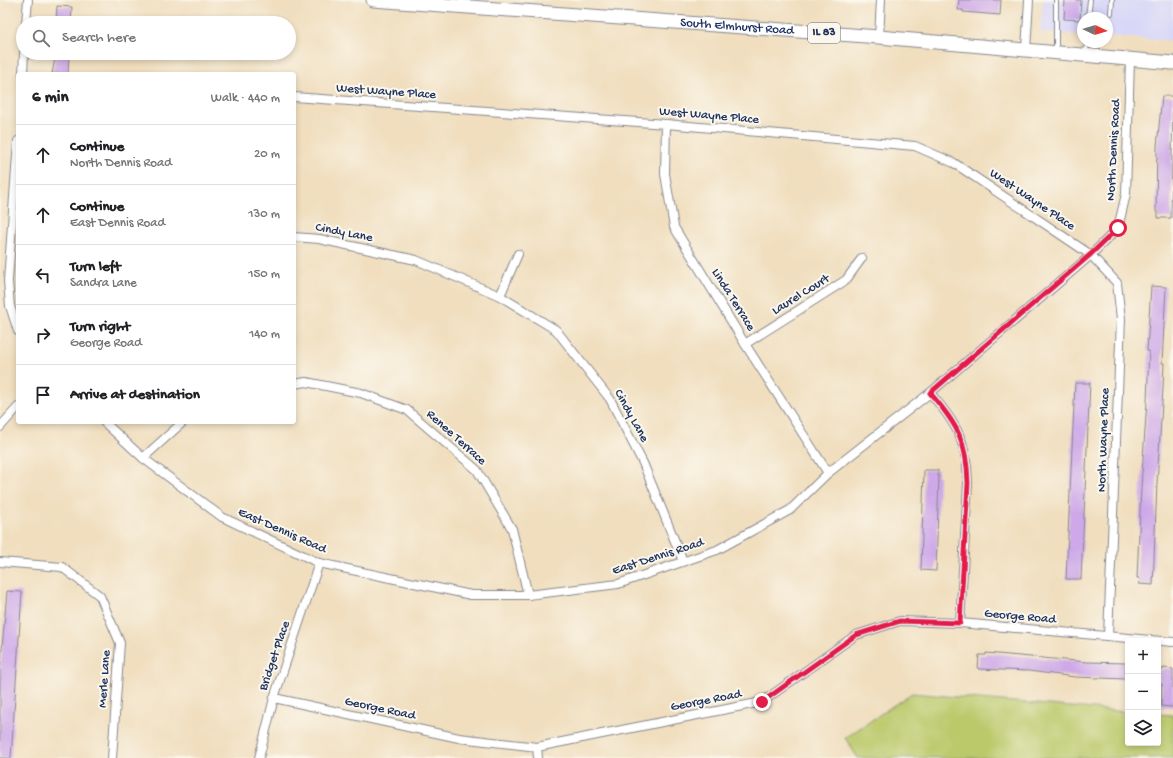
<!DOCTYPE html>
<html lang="en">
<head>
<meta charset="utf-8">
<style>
  body { margin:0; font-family:"Gochi Hand",sans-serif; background:#f2f2f2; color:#202124 }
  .controls { position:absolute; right:12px; bottom:12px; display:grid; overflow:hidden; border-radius:4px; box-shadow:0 2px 6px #0003 }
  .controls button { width:36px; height:36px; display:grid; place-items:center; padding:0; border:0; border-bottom:1px solid #e0e0e0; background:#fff; color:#202124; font:20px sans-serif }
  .compass { position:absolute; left:1077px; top:12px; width:36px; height:36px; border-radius:50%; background:#fff; box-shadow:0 2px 6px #0003; rotate:94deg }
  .stop { position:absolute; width:12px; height:12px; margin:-9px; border:3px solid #e11d48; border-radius:50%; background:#fff }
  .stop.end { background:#e11d48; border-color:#fff; box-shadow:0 1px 4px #0008 }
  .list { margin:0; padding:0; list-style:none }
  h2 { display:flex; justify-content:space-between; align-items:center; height:52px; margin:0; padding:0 16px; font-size:17px }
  h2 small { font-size:13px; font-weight:400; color:#757577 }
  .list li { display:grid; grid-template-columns:26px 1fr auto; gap:12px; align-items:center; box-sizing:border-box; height:60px; padding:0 16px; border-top:1px solid #e0e0e0 }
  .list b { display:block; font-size:15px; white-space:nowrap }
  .list p { margin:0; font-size:13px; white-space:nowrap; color:#757577 }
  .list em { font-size:13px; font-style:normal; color:#757577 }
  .icon { flex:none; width:22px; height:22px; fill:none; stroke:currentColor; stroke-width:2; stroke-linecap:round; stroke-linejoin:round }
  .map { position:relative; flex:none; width:1173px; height:758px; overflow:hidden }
  .search { position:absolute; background:#fff; box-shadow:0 2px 6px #0003; left:16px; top:16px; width:280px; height:44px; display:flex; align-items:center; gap:10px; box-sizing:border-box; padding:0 14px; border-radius:22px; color:#757577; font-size:15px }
  .panel { position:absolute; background:#fff; box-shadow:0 2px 6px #0003; left:16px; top:72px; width:280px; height:352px; border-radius:4px }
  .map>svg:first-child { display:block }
  .built { fill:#d8d7f8 }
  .green { fill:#bbc96b; stroke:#6b7c64 }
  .building { fill:#cea8e8 }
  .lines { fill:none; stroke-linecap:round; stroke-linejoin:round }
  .service-casing { stroke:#86868e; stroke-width:6 }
  .minor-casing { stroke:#86868e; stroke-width:10 }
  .primary-casing { stroke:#86868e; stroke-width:15 }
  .service { stroke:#fff; stroke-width:4 }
  .minor { stroke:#fff; stroke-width:8 }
  .primary { stroke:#fff; stroke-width:13 }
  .route { stroke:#e11d48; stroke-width:5 }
  .labels { text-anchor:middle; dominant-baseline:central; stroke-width:4; stroke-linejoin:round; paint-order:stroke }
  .shield { fill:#fbf7ec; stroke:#5e6b89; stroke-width:1 }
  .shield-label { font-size:12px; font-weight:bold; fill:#1b2f5e }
  .street-label { font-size:13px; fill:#1b2f5e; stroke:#fbf7ec }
</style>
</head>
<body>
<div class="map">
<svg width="1173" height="758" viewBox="0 0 1173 758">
  <rect width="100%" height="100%" fill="#fbf7ec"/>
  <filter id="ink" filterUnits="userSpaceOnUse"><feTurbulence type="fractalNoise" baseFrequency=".025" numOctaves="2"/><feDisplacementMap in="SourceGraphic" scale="8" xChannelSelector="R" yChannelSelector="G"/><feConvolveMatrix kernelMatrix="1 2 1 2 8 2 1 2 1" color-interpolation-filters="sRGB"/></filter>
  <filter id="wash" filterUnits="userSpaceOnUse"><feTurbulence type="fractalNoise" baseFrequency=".012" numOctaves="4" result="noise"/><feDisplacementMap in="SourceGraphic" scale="16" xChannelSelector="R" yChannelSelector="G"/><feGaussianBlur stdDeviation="0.9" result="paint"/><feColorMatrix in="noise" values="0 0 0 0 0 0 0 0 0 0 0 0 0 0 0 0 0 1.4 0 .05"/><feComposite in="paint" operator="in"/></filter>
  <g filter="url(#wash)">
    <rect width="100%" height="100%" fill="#f0debe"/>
    <path class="built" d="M1043,0H1173V41L1107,36V18H1083V35L1040,32Z"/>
    <path class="green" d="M912,693L1128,712V743H1158V714L1173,715V758H858L845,738Z"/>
    <g id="blocks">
      <g class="building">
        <path d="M959,0H1001L1000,15L963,12V10H958Z"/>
        <path d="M1065,0H1081L1080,20L1064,19Z"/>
        <path d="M57,6L72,7L71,23H56Z"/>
        <path d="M56,53H69L68,74H52Z"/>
        <path d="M1162,96H1173L1171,218H1158V212H1156L1157,146Z"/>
        <path d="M1151,286L1166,287L1162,363H1164L1163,388L1157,483L1153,585L1139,584L1140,578H1137L1141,488L1147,401L1149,351H1147Z"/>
        <path d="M1075,383H1090L1081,579H1066Z"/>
        <path d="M924,470H938V476H939L936,571L921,570Z"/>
        <path d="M7,591L22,592L11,758H0V672Z"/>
        <path d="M986,653L1087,662L1126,663L1125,679L1075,677L1029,671L978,669L979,655H986Z"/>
        <path d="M1163,668L1173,669V707L1161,706L1162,684H1158V670H1163Z"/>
      </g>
    </g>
  </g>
  <g filter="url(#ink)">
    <use href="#blocks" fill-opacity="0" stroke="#86868e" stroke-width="1"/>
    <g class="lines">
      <g class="service-casing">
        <g id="service">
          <path d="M1111,13L1112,0"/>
          <path d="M1088,18L1090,0"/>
          <path d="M1056,52V0"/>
          <path d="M1086,53L1087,42"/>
        </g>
      </g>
      <g class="minor-casing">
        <g id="minor">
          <path d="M26,23L28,0"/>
          <path d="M879,37L881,0"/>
          <path d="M1026,50L1029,0"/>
          <path d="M23,74L24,53"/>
          <path d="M294,97L666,124L915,146L954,163L1091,255L1117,283L1121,319L1108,636"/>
          <path d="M666,124L665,174L674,227L745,344L828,473"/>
          <path d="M18,141L8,281L10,306L18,331"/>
          <path d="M294,237L319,239L416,260L500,296L556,330L610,399L643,463L683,561"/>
          <path d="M500,296L518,254"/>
          <path d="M745,344L846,280L862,258"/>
          <path d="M294,384L306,382L361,393L407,410L477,470L512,529L528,595"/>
          <path d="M930,393C957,424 967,441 968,483L960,623"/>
          <path d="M104,422L143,458L222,517L319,563L471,595H528L618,584L717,550L790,510L828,473L930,393L1091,255L1118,228L1126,194L1130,59"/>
          <path d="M0,427L18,407"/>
          <path d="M143,458L183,422"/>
          <path d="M0,562L62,567L100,596L120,643L112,758"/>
          <path d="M274,698L459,738L537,747L762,702L856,635L900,621L960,623L1173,642"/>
          <path d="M537,747L538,758"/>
          <path d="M259,758L274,698L319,563"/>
        </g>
      </g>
      <g class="primary-casing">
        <g id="primary">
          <path id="s1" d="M373,0L879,37L1173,63"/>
        </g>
      </g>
      <use href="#service" class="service"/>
      <use href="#minor" class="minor"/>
      <use href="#primary" class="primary"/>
    </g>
  </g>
  <g class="lines" filter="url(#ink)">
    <path class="route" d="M762,702L856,635L900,621L960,623L968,483C967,441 957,424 930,393L1091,254L1118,228"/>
  </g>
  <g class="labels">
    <rect class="shield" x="808" y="23" width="32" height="20" rx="3"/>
    <g class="shield-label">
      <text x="824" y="33">IL 83</text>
    </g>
    <g class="street-label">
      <text stroke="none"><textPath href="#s1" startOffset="365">South Elmhurst Road</textPath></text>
      <text transform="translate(386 92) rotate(4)">West Wayne Place</text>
      <text transform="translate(709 116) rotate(5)">West Wayne Place</text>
      <text transform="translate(1114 150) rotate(-87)">North Dennis Road</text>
      <text transform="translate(1032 200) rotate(34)">West Wayne Place</text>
      <text transform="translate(344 233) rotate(11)">Cindy Lane</text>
      <text transform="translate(801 295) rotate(-32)">Laurel Court</text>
      <text transform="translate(733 300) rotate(58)">Linda Terrace</text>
      <text transform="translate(631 416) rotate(61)">Cindy Lane</text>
      <text transform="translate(456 438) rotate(42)">Renee Terrace</text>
      <text transform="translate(1104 440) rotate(-88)">North Wayne Place</text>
      <text transform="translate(282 531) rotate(24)">East Dennis Road</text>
      <text transform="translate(658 557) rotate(-18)">East Dennis Road</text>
      <text transform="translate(1020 617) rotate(5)">George Road</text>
      <text transform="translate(275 656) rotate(-71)">Bridget Place</text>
      <text transform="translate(105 679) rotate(-86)">Merle Lane</text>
      <text transform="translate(706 701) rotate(-11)">George Road</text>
      <text transform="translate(380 709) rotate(12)">George Road</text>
    </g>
  </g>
</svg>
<div class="controls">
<button>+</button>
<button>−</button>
<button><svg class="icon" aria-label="layers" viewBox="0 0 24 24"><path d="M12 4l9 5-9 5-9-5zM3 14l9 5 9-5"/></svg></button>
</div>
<svg class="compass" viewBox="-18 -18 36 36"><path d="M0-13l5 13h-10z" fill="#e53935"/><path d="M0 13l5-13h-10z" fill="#757577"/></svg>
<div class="stop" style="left:1118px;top:228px"></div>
<div class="stop end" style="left:762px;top:702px"></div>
<div class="search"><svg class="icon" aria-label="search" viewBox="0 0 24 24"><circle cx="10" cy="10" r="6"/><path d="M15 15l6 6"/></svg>Search here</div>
<section class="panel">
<h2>6 min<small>Walk · 440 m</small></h2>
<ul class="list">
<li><svg class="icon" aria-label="ahead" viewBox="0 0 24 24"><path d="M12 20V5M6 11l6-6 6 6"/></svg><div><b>Continue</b><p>North Dennis Road</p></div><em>20 m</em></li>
<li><svg class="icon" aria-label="ahead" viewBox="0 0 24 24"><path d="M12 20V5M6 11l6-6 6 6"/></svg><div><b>Continue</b><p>East Dennis Road</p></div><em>130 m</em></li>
<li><svg class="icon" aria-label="left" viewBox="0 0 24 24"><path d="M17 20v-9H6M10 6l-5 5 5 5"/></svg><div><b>Turn left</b><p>Sandra Lane</p></div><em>150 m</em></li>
<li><svg class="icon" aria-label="right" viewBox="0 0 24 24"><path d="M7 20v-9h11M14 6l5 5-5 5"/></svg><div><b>Turn right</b><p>George Road</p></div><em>140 m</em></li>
<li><svg class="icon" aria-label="arrive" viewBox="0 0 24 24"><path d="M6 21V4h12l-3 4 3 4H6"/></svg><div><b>Arrive at destination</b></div></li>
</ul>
</section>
</div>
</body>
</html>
